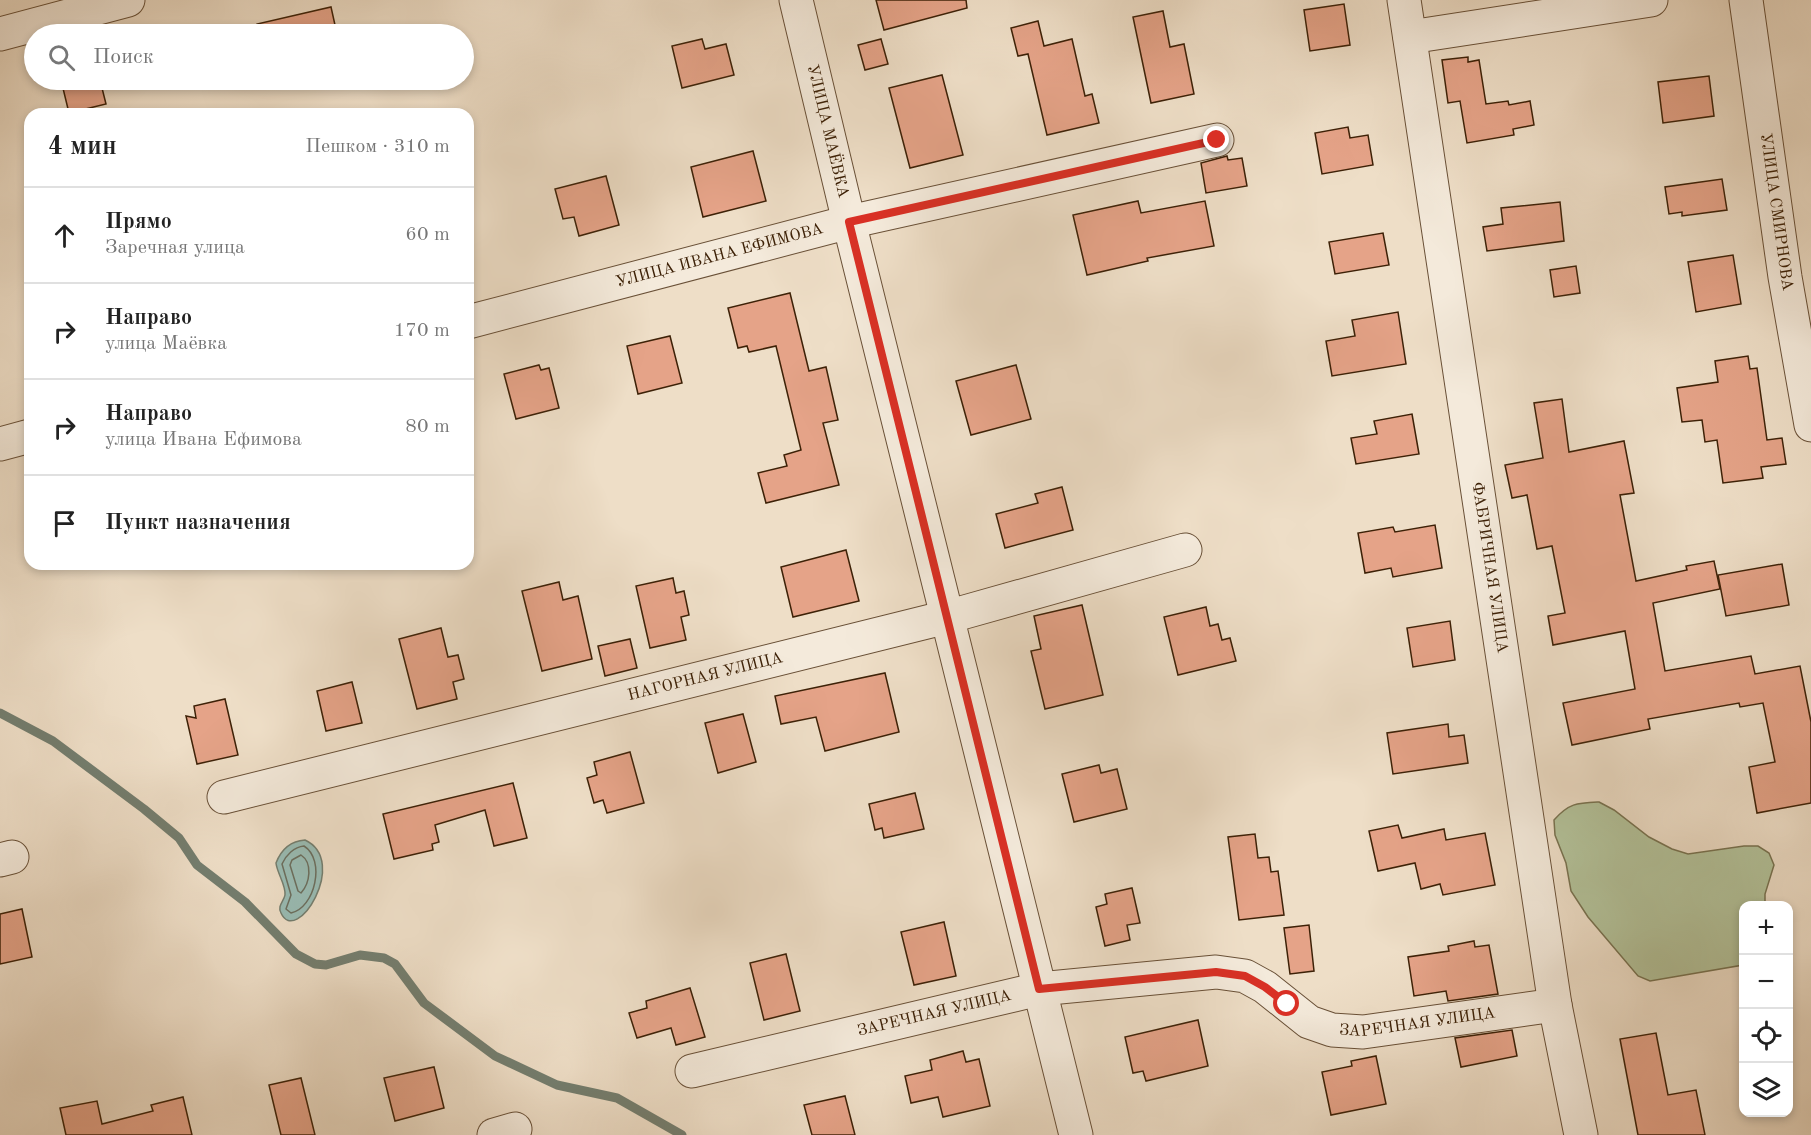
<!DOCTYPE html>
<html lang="ru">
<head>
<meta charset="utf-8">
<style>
  body { margin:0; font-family:"Old Standard TT",serif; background:#f2f2f2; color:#222 }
  .controls { position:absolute; right:18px; bottom:18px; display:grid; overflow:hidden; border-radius:12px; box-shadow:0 3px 9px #0003 }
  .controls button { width:54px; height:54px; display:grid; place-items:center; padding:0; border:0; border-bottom:2px solid #e0e0e0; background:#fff; color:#222; font:30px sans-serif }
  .stop { position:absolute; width:18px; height:18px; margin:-14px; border:4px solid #d93025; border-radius:50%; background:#fff }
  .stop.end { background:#d93025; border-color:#fff; box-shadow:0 2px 6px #0008 }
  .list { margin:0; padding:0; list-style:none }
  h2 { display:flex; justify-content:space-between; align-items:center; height:78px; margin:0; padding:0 24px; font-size:26px }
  h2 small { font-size:20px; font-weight:400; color:#767676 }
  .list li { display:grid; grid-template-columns:39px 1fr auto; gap:18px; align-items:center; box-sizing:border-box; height:96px; padding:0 24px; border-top:2px solid #e0e0e0 }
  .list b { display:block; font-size:22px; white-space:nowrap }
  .list p { margin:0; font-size:20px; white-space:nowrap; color:#767676 }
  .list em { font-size:20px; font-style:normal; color:#767676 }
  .icon { flex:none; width:33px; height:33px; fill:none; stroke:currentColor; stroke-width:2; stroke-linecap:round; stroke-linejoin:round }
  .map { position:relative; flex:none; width:1811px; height:1135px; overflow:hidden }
  .search { position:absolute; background:#fff; box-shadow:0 3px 9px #0003; left:24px; top:24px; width:450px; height:66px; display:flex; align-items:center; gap:15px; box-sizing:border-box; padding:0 21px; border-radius:33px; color:#767676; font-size:22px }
  .panel { position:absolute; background:#fff; box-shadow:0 3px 9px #0003; left:24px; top:108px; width:450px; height:462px; border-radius:18px }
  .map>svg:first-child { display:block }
  .green { fill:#b3c29a; stroke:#787250; stroke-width:1.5 }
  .water { fill:#99bcb4; stroke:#747e6f; stroke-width:1.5 }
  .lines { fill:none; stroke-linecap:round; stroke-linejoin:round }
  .shore { stroke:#6b6e5e; stroke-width:1.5 }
  .stream { stroke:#747e6f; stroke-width:9 }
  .building { fill:#e5a388; stroke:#3d2107; stroke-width:1.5 }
  .minor-casing { stroke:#695037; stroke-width:35 }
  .minor { stroke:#f4eadb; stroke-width:33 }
  .route { stroke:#d93025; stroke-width:8 }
  .labels { text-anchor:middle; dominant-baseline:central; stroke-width:5; stroke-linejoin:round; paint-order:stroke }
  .street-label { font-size:16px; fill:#3d2107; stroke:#f4eadb }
</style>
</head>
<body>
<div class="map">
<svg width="1811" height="1135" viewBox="0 0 1811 1135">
  <rect width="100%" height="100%" fill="#eedec7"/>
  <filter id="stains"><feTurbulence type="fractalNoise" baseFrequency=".00333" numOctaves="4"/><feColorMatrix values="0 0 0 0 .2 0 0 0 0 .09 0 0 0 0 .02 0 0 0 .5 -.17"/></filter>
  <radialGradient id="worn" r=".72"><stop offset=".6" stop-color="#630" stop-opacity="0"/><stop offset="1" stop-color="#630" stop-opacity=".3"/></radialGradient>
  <path class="green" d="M1599,802L1614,810L1649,837L1672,849L1688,854L1744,846H1758L1769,853L1774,865L1765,894V905L1744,906L1743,965L1650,981L1638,976L1588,917L1571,891L1566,863L1555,835L1554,820C1569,803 1577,803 1599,802Z"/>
  <path class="water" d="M305,840C350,861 296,947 281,913C277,906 284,901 285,895C286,885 277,873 276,863C281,850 291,841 305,840Z"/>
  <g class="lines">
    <g class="shore">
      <path d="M304,846C326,860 315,908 291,913L286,909L291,895L282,864C286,855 294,847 304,846Z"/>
      <path d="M301,855C313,863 310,883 301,893L298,891L290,865L292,860Z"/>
    </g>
    <path class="stream" d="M0,713L53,741L144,809L179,838L197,865L245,902L296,954L315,964L326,965L360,955L384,958L395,964L424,1003L495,1056L557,1085L617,1098L682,1135"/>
  </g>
  <g class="building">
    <path d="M876,0H966L967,8L884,30Z"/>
    <path d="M1344,4L1350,45L1310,51L1304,10Z"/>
    <path d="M331,7L337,34H258L257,24Z"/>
    <path d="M1163,11L1170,47L1184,44L1194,94L1151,103L1133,17Z"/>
    <path d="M1038,21L1044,46L1072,39L1085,96L1092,94L1099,123L1047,135L1028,54L1018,56L1011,28Z"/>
    <path d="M702,39L705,49L726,44L734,75L682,88L672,46Z"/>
    <path d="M881,39L888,64L865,70L858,45Z"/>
    <path d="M1468,57V62L1479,60L1486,104L1508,101L1509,105L1530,101L1534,125L1513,129L1514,135L1467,143L1460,101L1448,103L1442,60Z"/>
    <path d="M942,75L963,155L910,168L889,88Z"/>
    <path d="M1709,76L1714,116L1663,123L1658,82Z"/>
    <path d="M61,80H100L106,104L69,113Z"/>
    <path d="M1348,127L1350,138L1368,135L1373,165L1322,174L1315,133Z"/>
    <path d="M753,151L766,201L703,217L691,167Z"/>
    <path d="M1227,156L1228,160L1242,158L1247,186L1206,193L1201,163Z"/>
    <path d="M606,176L619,225L579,236L574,217L563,219L555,189Z"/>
    <path d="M1722,179L1727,210L1682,216V212L1669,214L1665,187Z"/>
    <path d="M1138,201L1141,213L1205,201L1214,246L1147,258L1148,261L1087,275L1073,215Z"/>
    <path d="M1560,202L1564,241L1487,251L1483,227L1503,224L1501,208Z"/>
    <path d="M1383,233L1389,265L1335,274L1329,242Z"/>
    <path d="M1733,255L1741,304L1696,312L1688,262Z"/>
    <path d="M1576,266L1580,293L1554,297L1550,270Z"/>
    <path d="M790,293L809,371L826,367L838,420L823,423L839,485L766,503L758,473L787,466L784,455L801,450L776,346L749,352L747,346L738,348L728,308Z"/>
    <path d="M1398,312L1406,364L1332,376L1326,341L1355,336L1352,320Z"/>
    <path d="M670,336L682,383L638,394L627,346Z"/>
    <path d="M1748,356L1750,369L1757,368L1767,440L1782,438L1786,464L1761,467L1763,478L1723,483L1717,440L1705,442L1702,420L1682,422L1677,388L1718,382L1715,361Z"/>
    <path d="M539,365L541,370L549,368L559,408L516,419L504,374Z"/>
    <path d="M1016,365L1031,419L971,435L956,381Z"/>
    <path d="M1562,399L1569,452L1624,441L1634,493L1620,495L1636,581L1687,570L1686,566L1714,561L1720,589L1653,603L1665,671L1751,656L1755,674L1800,666L1811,722V803L1757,813L1749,767L1775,762L1763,703L1740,707L1739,703L1648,719L1650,729L1572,745L1563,703L1635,689L1625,631L1553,645L1548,616L1565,613L1552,546L1537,549L1527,495L1512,498L1505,465L1543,458L1534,403Z"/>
    <path d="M1412,414L1419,454L1356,464L1351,438L1377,434L1374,421Z"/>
    <path d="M1062,487L1073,530L1005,548L996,514L1038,503L1035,494Z"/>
    <path d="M1435,525L1442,568L1393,577L1391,568L1365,573L1358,533L1393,527L1395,532Z"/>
    <path d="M846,550L859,601L793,617L781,567Z"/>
    <path d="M1782,564L1789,605L1726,616L1718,575Z"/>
    <path d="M673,578L676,593L684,591L689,615L681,617L686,640L650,648L636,586Z"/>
    <path d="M559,582L563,600L578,596L592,659L542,671L522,591Z"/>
    <path d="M1082,605L1103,695L1045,709L1031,651L1041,649L1034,616Z"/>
    <path d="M1206,607L1210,626L1218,624L1222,640L1230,638L1236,661L1178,675L1164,617Z"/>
    <path d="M1450,621L1455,660L1413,667L1407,628Z"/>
    <path d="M441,628L448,657L458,655L464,679L453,682L457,699L417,709L399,639Z"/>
    <path d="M630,639L637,668L605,676L598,646Z"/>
    <path d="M885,673L899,732L825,751L816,717L781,724L775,696Z"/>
    <path d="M352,682L362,723L326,731L317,691Z"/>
    <path d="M225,699L238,755L197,764L186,716L196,718L194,706Z"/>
    <path d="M743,714L756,762L718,773L705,723Z"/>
    <path d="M1448,724L1449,737L1464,735L1468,763L1393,774L1387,733Z"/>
    <path d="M630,752L644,803L607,813L603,800L594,803L587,778L597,775L594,762Z"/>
    <path d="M1099,765L1101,773L1117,769L1127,809L1074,822L1062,774Z"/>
    <path d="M513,783L527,838L494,846L485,810L435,825L439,842L432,844L433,850L394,859L383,814Z"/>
    <path d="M915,793L924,829L884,838L882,828L875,830L869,804Z"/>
    <path d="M1398,825L1402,838L1444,829L1446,840L1485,833L1495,885L1443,895L1440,884L1421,889L1415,863L1378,871L1369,831Z"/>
    <path d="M1255,834L1258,858L1269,857L1271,872L1278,871L1284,915L1239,920L1228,837Z"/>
    <path d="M1132,888L1140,923L1127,925L1130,940L1105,946L1096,907L1107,904L1105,894Z"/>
    <path d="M22,909L32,957L0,964V914Z"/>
    <path d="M944,922L956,976L914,985L901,932Z"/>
    <path d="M1309,925L1314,971L1290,974L1284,928Z"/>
    <path d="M1474,941L1475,947L1489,945L1498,994L1448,1001L1446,991L1414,996L1408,957L1449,951L1448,946Z"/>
    <path d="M786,954L800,1011L764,1020L750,963Z"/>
    <path d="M690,988L705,1037L676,1045L671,1028L637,1038L629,1013L647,1008L646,1001Z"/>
    <path d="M1198,1020L1208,1066L1146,1081L1143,1071L1133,1073L1125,1037Z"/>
    <path d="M1512,1030L1517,1056L1461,1067L1455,1038Z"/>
    <path d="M1656,1033L1668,1095L1696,1090L1705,1135H1638L1620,1039Z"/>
    <path d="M963,1051L966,1062L979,1059L990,1106L943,1117L938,1097L911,1103L905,1076L932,1070L930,1060Z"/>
    <path d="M1376,1056L1386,1104L1331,1115L1322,1072L1352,1066L1351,1061Z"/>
    <path d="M434,1067L444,1108L395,1121L384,1078Z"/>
    <path d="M301,1078L315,1135H281L269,1085Z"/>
    <path d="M845,1096L855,1135H812L804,1105Z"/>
    <path d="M183,1097L192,1135H66L60,1108L97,1101L102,1124L153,1111L151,1105Z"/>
  </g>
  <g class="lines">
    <g class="minor-casing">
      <g id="minor">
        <path id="s1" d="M796,0L849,222L1076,1135"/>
        <path id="s2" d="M1404,0L1555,1005L1581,1135"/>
        <path id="s3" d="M1746,0L1785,277L1811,425"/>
        <path d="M0,34L128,0"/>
        <path d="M1410,37L1651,0"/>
        <path id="s4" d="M468,322L849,222L1217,140"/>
        <path d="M0,444L30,436"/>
        <path id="s5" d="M224,797L947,617L1185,550"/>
        <path d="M0,860L12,857"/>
        <path id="s6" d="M692,1071L1039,989L1216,972L1245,976L1265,987L1309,1022L1332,1030L1363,1032L1555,1005"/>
        <path d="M494,1135L515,1129"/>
      </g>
    </g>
    <use href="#minor" class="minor"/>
  </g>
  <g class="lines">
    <path class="route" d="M1217,140L849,222L1039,989L1216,972L1245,976L1265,987L1287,1004"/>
  </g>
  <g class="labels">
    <g class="street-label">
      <text stroke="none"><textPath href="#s1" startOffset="135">УЛИЦА МАЁВКА</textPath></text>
      <text stroke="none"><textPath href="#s3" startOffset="214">УЛИЦА СМИРНОВА</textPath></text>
      <text stroke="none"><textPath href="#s4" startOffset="260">УЛИЦА ИВАНА ЕФИМОВА</textPath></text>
      <text stroke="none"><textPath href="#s2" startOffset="574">ФАБРИЧНАЯ УЛИЦА</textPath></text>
      <text stroke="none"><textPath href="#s5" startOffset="496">НАГОРНАЯ УЛИЦА</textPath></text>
      <text stroke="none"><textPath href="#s6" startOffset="249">ЗАРЕЧНАЯ УЛИЦА</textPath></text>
      <text stroke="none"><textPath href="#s6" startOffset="753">ЗАРЕЧНАЯ УЛИЦА</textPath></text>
    </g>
  </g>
  <rect width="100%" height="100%" filter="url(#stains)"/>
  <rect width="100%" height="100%" fill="url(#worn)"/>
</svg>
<div class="controls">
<button>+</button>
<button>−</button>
<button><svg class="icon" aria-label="locate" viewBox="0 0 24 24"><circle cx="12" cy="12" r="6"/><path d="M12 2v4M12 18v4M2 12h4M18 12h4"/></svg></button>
<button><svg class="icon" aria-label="layers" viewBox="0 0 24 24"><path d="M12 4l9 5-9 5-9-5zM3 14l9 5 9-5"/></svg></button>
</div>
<div class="stop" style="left:1287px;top:1004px"></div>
<div class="stop end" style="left:1217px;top:140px"></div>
<div class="search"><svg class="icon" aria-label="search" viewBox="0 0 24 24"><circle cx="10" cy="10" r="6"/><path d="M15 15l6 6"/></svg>Поиск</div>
<section class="panel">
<h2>4 мин<small>Пешком · 310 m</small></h2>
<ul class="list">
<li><svg class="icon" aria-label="ahead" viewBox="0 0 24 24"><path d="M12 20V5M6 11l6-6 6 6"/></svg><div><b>Прямо</b><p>Заречная улица</p></div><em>60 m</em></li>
<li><svg class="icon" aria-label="right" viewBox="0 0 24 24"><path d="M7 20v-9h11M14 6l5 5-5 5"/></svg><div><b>Направо</b><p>улица Маёвка</p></div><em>170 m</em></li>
<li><svg class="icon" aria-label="right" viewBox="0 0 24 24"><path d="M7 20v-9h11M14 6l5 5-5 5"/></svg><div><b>Направо</b><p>улица Ивана Ефимова</p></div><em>80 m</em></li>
<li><svg class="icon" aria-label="arrive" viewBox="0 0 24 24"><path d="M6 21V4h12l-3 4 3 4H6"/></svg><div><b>Пункт назначения</b></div></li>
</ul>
</section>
</div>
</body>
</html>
